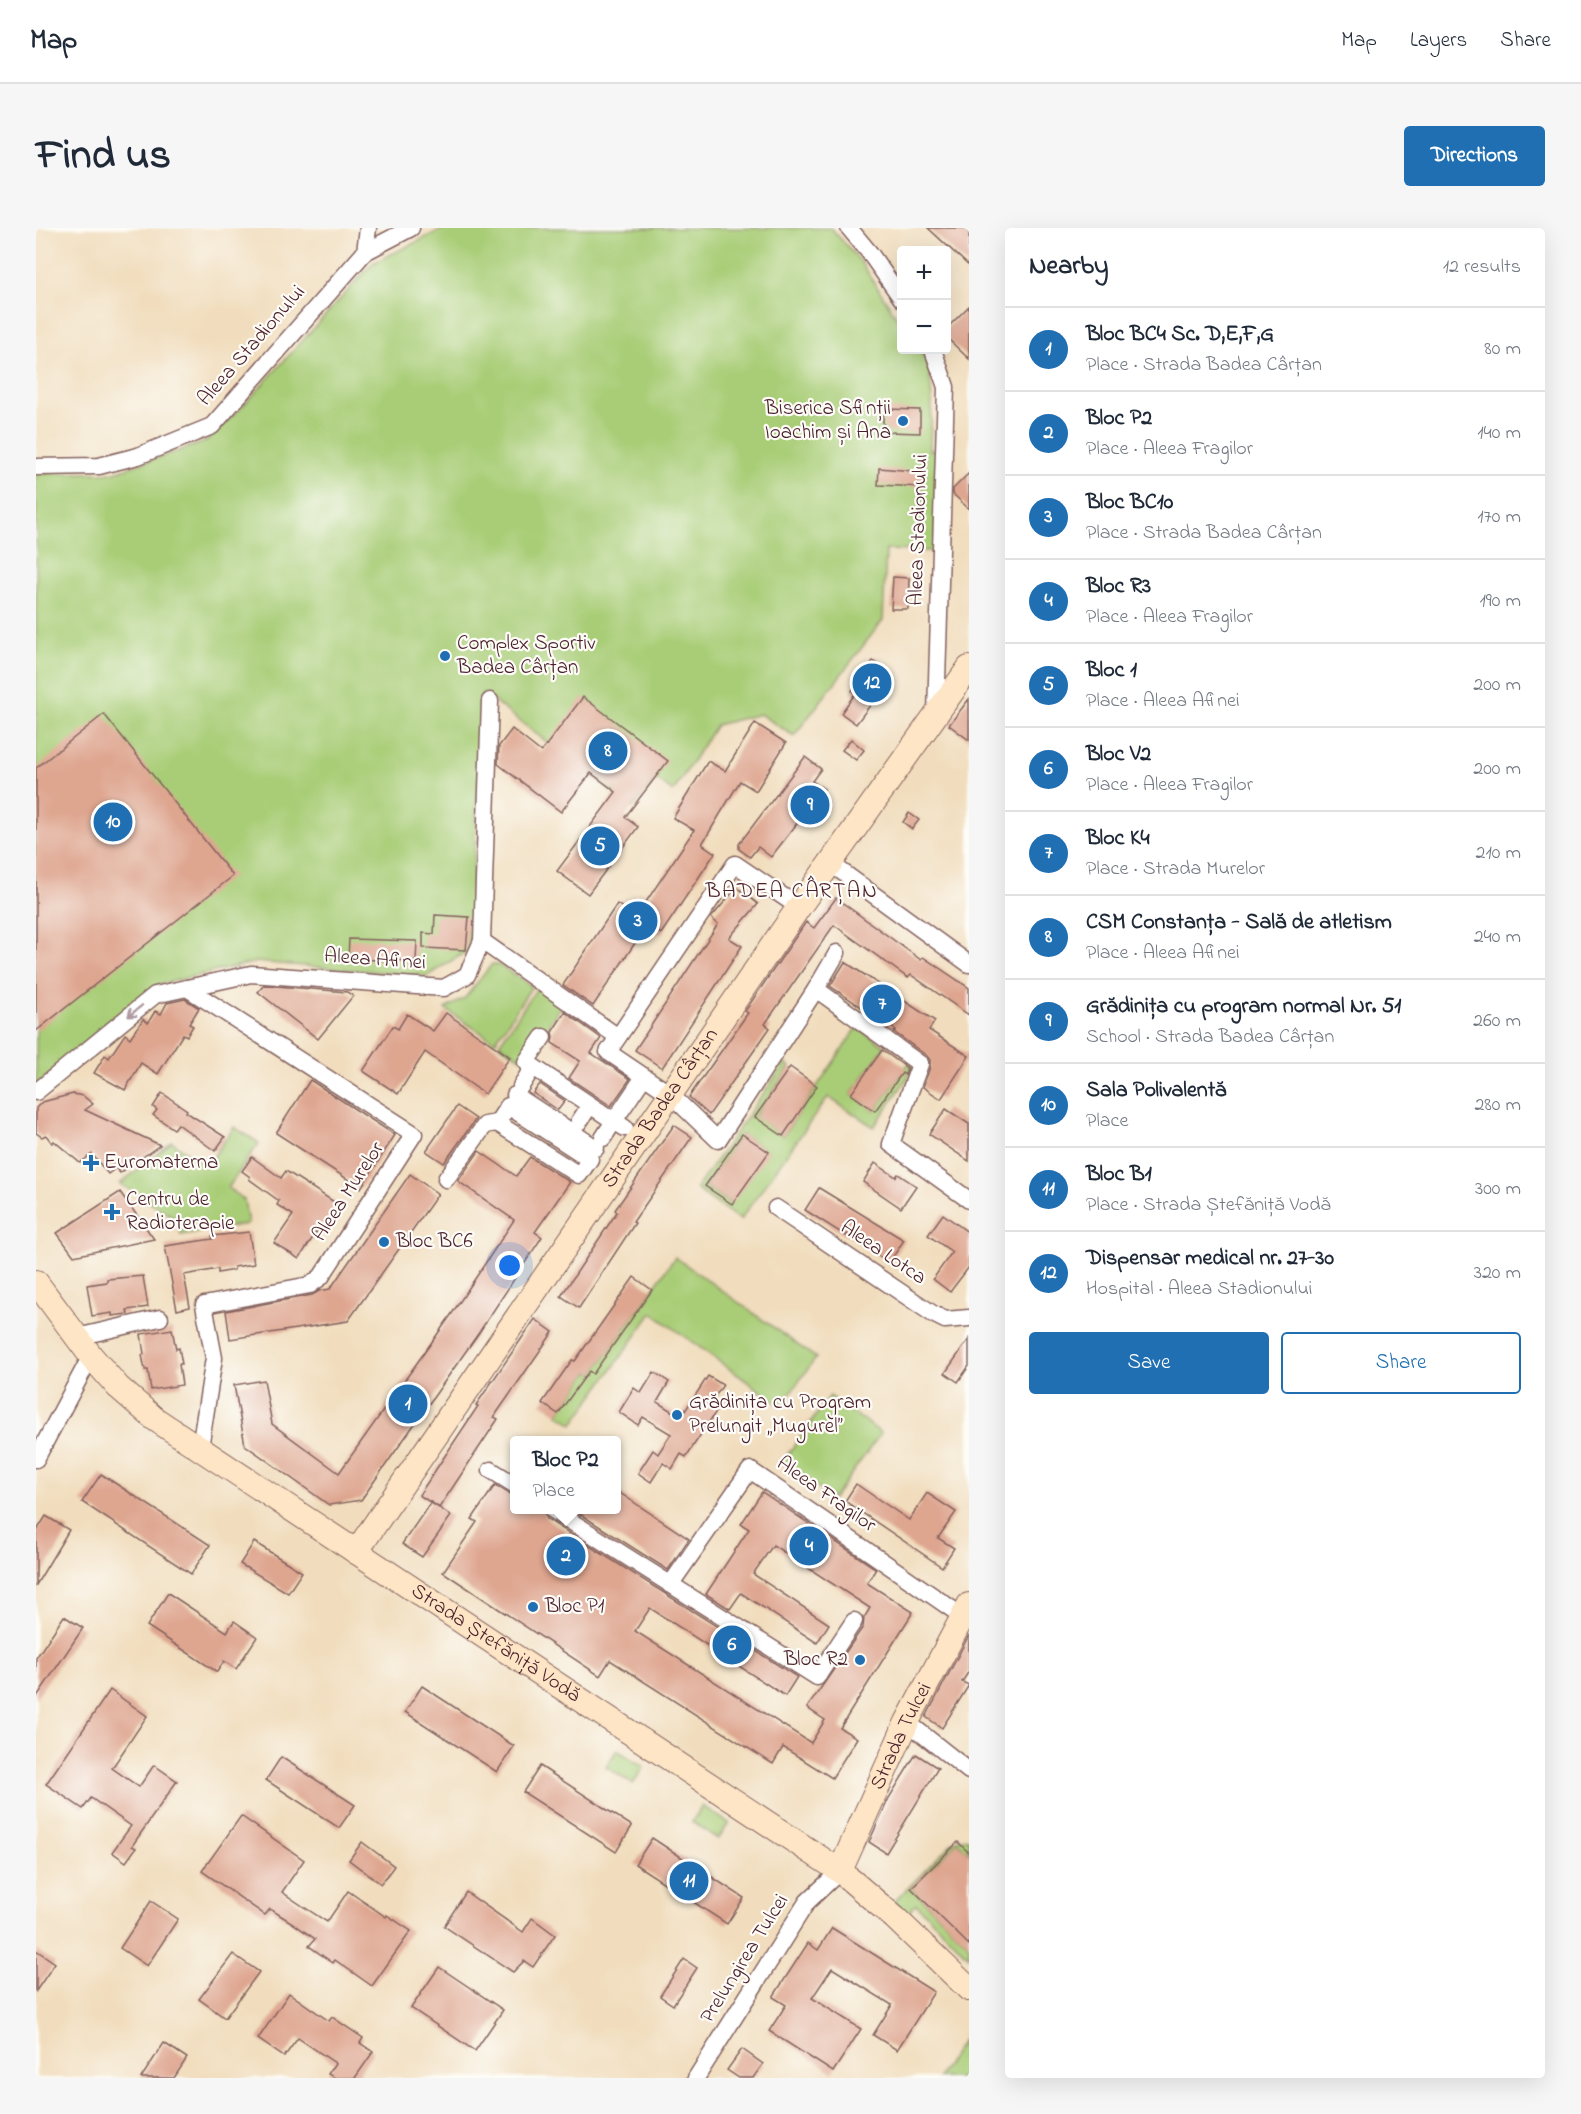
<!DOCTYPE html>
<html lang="en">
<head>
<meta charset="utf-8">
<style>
  body { margin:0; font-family:"Indie Flower",sans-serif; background:#f6f6f7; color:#1f2937 }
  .controls { position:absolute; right:18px; top:18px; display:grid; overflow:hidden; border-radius:6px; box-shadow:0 6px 24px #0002 }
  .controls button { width:54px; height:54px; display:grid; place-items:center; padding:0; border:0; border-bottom:2px solid #e0e1e3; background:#fff; color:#1f2937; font:30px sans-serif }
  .you { position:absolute; left:474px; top:1038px; width:21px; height:21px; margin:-15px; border:4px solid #fff; border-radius:50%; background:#1a73e8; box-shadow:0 0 0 9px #1a73e833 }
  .badge { display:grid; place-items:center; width:39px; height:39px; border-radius:50%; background:#1f6fb2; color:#fff; font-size:20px; font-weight:700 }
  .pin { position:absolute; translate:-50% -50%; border:3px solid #fff; box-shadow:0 2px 6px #0006 }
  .popup { position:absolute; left:474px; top:1208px; width:111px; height:78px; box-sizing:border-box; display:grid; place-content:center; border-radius:6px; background:#fff; filter:drop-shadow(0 2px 4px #0005); font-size:20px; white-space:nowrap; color:#747a83 }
  .popup b { font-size:22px; color:#1f2937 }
  .popup::after { content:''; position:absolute; left:50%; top:100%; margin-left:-12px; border:12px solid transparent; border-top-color:#fff }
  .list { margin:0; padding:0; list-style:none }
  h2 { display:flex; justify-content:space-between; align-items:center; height:78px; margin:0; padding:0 24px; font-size:26px }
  h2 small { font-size:20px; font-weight:400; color:#747a83 }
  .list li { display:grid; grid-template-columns:39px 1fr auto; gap:18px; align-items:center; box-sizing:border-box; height:84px; padding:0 24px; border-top:2px solid #e0e1e3 }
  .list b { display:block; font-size:22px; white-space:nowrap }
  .list p { margin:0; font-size:20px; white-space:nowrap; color:#747a83 }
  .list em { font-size:20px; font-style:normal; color:#747a83 }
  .actions { display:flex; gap:12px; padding:18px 24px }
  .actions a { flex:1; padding:14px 0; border:2px solid #1f6fb2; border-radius:6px; text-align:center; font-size:21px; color:#1f6fb2 }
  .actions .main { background:#1f6fb2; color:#fff }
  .map { position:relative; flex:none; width:933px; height:1850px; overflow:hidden; border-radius:6px }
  header { display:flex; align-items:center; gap:36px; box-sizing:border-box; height:84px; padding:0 30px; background:#fff; border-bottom:2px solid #e0e1e3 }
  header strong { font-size:28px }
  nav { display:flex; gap:33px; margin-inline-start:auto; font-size:21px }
  .intro { display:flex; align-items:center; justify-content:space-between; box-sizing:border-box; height:144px; padding:0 36px }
  h1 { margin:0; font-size:42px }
  .button { padding:15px 27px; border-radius:6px; background:#1f6fb2; color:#fff; font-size:21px; font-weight:700 }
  main { display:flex; gap:36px; padding:0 36px }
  aside { flex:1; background:#fff; border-radius:6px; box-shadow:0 6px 24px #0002 }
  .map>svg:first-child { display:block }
  .green { fill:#a9cd77; stroke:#7a7651; stroke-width:1.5; fill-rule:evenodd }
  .building { fill:#dea58f }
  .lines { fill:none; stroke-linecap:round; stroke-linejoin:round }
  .street-casing { stroke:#84625e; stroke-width:19 }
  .secondary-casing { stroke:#84625e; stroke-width:26 }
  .street { stroke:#fff; stroke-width:16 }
  .secondary { stroke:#fde5c5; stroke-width:24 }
  .oneway { stroke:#ae9aa0 }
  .poi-dot { fill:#1f6fb2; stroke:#fdfcf7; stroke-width:2 }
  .labels { text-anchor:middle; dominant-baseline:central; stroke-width:4.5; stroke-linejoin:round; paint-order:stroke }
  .street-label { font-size:21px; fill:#4a1f2b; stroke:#fdfcf7 }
  .poi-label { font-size:21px; fill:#4a1f2b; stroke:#fdfcf7; text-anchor:start }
  .neighbourhood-label { font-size:22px; letter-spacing:1.5px; fill:#4a1f2b; stroke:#fdfcf7 }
</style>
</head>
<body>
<header>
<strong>Map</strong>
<nav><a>Map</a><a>Layers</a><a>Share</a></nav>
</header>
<div class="intro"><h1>Find us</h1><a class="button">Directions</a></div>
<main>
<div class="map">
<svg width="933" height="1850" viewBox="0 0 933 1850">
  <rect width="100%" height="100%" fill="#fdfcf7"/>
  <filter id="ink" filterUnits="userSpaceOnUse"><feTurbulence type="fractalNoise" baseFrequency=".0167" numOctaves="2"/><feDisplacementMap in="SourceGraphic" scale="12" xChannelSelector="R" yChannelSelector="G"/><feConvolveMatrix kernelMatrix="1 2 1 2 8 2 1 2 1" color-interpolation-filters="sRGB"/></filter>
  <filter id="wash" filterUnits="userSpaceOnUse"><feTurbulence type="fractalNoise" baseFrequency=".008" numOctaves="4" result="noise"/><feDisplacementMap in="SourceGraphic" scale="24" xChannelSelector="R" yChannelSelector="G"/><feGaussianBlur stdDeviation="1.35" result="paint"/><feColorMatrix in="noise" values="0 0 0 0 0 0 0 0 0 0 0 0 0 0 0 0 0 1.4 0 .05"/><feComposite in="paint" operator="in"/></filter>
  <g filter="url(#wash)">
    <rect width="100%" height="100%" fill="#f1ddbd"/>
    <g class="green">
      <path d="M409,0H795L825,34L865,96L866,122H883L893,138L896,173L894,222L901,223L899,323L850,322L847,392L758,508L724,486L680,497L637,564L620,551L597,580L447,465L433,722L391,748L220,734L125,756L0,857V245H76L169,214L206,179L337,35Z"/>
      <path d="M456,736L463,737L496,758L459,814L409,781L429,770Z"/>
      <path d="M501,760L526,777L488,832L463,816Z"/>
      <path d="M821,800L849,818L815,866L839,883L873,835L879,839L838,899L792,869L704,992L660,961L749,835L754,839L719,888L747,908ZM706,906L732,924L695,976L669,958Z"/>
      <path d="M198,899L223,915L192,960L208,972L212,996L145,1007L142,992L84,956L136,914L171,938Z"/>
      <path d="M639,1029L780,1130L745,1178L616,1085L537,1196L522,1186L553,1143L557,1146Z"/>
      <path d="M794,1168L845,1205L797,1271L746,1234Z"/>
      <path d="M581,1522L608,1539L597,1556L570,1539Z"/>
      <path d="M666,1578L693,1595L682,1611L656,1594Z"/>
      <path d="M924,1610L933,1611V1625L922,1614L875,1660L933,1717V1729L880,1676L871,1686L859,1673L916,1615Z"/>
      <path d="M931,1806L933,1808V1850H902Z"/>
    </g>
    <g id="blocks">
      <g class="building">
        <path d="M892,0H933V38Z"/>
        <path d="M933,78V131L910,109V101Z"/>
        <path d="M851,181L884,182V205L851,204L847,197V189Z"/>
        <path d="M843,240L888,244L887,259L842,257Z"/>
        <path d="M933,245V281L917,266V261Z"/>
        <path d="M857,349L873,350L872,381H855Z"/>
        <path d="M837,433L857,447L820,496L805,485L819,466L816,463Z"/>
        <path d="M547,469L632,533L589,589L602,599L552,666L521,643L580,564L555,545L525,584L462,536L463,518L476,501L505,524Z"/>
        <path d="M933,471V512L913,497Z"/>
        <path d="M68,486L197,648L0,803V540Z"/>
        <path d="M719,495L750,515L720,563L704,553L666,616L679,625L625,706L611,697L557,778L527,757L581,676L600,689L658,602L637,590L672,533L689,543Z"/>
        <path d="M815,511L828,522L820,532L806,522Z"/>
        <path d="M769,529L785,541L776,553L788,561L735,629L722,619L714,629L703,621V616Z"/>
        <path d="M873,585L883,592L876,601L867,594Z"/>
        <path d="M701,659L722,676L693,710L706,718L626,840L599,822L682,696L675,690Z"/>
        <path d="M800,670L885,732L887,729L933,760V787L875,747L872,750L798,697L729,796L734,800L673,887L653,869L712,785L709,783L770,694L778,700Z"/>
        <path d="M399,687L433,689L430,722L387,720V705L398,706Z"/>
        <path d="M313,711L381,713L380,733L312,731Z"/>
        <path d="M809,734L899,793L893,802L933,828L905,871L887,859L894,839V832L891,828L858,804L860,802L794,758Z"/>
        <path d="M228,757L311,764L317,768L282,811L222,764Z"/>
        <path d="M149,771L163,780L153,796L157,798L151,808L147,806L122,846L105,835L89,862L58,845L69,827L73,830L89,806L94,810L107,791L112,795L119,783L125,786L131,775Z"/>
        <path d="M529,784L565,810L555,825L594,851L575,878L533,850L544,833L516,815L517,809L516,804Z"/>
        <path d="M410,785L474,829L449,866L389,824L362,866L327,843L357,798L362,801L371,786L397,803Z"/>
        <path d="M846,822L871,840L869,847L866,845L839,883L815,866Z"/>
        <path d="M754,839L781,858L747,908L719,889Z"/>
        <path d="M274,852L359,907L325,960L240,905Z"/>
        <path d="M504,856L529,873L522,882L497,865Z"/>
        <path d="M126,865L151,882L150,884L189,909L179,923L142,896L138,901L117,887L121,882L117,879Z"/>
        <path d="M37,866L47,868L57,876L49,882L124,917L84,945L80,940L72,946L56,926L44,935L18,913L16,915L10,907L6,909L0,905V880L6,874Z"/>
        <path d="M421,878L440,891L408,935L390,923Z"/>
        <path d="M910,881L933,896V933L893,906Z"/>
        <path d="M638,897L656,909L597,994L599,995L543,1080L525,1068L581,984L579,982Z"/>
        <path d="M706,906L733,924L696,976L669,958Z"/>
        <path d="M443,923L480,948L494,929L534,954L499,1004L506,1009L442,1106L325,1272L293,1277L209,1217L198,1157L228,1152L236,1196L303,1245L415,1087L478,992L422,953Z"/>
        <path d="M216,929L245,950L250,943L306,979L289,1004L283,1000L263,1031L238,1015L257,987L241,977L243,973L213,951L214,949L206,943Z"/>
        <path d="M839,935L860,949L862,946L880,958L865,980L827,954Z"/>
        <path d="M374,946L402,966L312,1093L194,1111L190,1083L276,1067L283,1063L294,1061Z"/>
        <path d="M783,960L868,1012L853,1035L811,1006L810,1008L769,982Z"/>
        <path d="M84,964L118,1011L38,1028L21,1005Z"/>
        <path d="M907,986L933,1005V1039L914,1064L897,1051L916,1024L892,1007Z"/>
        <path d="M213,1004L218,1036L198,1039V1042L182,1045V1041L148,1047L154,1079L141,1082L129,1018L177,1011L176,1008Z"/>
        <path d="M107,1048L112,1079L91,1082L92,1086L76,1088V1085L56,1088L51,1057L71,1054V1051Z"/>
        <path d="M598,1049L616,1062L557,1146L553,1143L522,1186L506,1175L536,1132L539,1133Z"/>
        <path d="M499,1091L517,1104L458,1189L462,1191L403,1280L383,1267L442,1178L440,1177Z"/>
        <path d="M136,1101L140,1121L143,1120L146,1136H143L146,1157L115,1162L112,1142H109L106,1127L108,1126L105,1106Z"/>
        <path d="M933,1111V1138L922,1154L909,1145Z"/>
        <path d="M618,1144L633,1154L621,1174L645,1189L672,1148L687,1157L673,1177L681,1182L650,1229L645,1226L636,1241L627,1235L615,1254L602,1245L617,1222L622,1226L635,1206L607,1189L602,1197L583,1184L598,1160L605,1165Z"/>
        <path d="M65,1246L174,1317L155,1346L46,1274Z"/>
        <path d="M820,1256L873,1292L891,1265L920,1284L902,1310L918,1320L906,1339L809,1273Z"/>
        <path d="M459,1257L479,1269V1281H507L511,1291L761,1449L749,1468L614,1380L599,1403L775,1515L789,1492L771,1480L827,1399L828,1390L834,1380L737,1317L717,1346L793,1396L781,1415L705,1365L694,1381L670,1366L713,1301L705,1296L726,1264L840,1341L831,1355L877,1384L804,1500L821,1510L796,1550L747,1519L737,1536L574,1432L564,1448L407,1344L441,1294L436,1291Z"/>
        <path d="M581,1263L653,1311L632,1342L536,1281H581Z"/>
        <path d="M395,1274L415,1288L386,1329L366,1316Z"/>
        <path d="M10,1288L33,1302L0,1357V1304Z"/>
        <path d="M218,1314L266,1344L252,1365L204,1336Z"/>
        <path d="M132,1365L191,1404L198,1393L221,1409L200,1441L188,1433L181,1444L111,1398Z"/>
        <path d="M28,1388L47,1400L0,1470V1430Z"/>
        <path d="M933,1407V1443L926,1454L933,1457L906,1500L890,1489Z"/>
        <path d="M386,1458L478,1518L461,1544L369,1484Z"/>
        <path d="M74,1462L111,1488L76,1540L103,1559L118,1537L141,1553L96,1618L100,1620L90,1634L76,1624L95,1598L55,1570L47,1581L10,1556Z"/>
        <path d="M880,1526L902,1540L850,1625L833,1614L853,1570Z"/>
        <path d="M245,1529L319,1577L303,1600L230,1552Z"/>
        <path d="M504,1538L596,1598L580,1624L487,1564Z"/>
        <path d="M205,1588L268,1632L246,1664L271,1681L291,1694L312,1663L350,1689L351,1687L375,1703L336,1758L299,1732L297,1735L273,1718L279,1711L255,1694L234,1681L229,1687L166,1643Z"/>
        <path d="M616,1610L708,1670L691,1696L599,1636Z"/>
        <path d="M326,1614L358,1638L345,1656L313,1632Z"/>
        <path d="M922,1614L933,1625V1717L875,1660Z"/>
        <path d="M430,1664L487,1704L496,1690L519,1707L497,1739L488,1733L477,1744L408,1698Z"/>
        <path d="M115,1673L142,1691L111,1738L84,1720Z"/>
        <path d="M796,1700L898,1764L861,1822L837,1807L856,1777L796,1740L776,1770L825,1801L797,1844L733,1803L750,1777L737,1769L772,1715L782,1722Z"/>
        <path d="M0,1722L19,1735L0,1763Z"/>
        <path d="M197,1726L223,1744L189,1790L163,1771Z"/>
        <path d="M648,1731L661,1740L637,1777L624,1768Z"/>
        <path d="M403,1739L467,1782L439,1823L375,1780Z"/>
        <path d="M253,1765L293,1793L296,1789L327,1810L324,1815L337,1824L319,1850H299L292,1846L299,1835L262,1810L248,1829L222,1811Z"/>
        <path d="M128,1815L151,1830L138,1850H105Z"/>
        <path d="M706,1821L727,1836L717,1850H703L691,1842Z"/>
      </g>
    </g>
  </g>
  <g filter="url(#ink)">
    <use href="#blocks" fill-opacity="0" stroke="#84625e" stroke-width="1.5"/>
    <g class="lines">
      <g class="street-casing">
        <g id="street">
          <path d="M813,0L833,24L866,71"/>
          <path d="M329,24L332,0"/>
          <path d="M897,122L910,159L900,485"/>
          <path d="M0,239L63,238L102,228L176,198L329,24L375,0"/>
          <path d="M794,635L933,736"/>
          <path d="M763,679L699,636L572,824L634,866L682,912L780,761L801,725"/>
          <path d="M446,713L582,809"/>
          <path d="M151,760L378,906L285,1049L274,1057L168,1077L178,1130L164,1220"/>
          <path d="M780,761L884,836L855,916L933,972"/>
          <path d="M507,809L490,834L578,893L603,856"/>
          <path d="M485,858L497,839"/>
          <path d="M0,864L119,767L215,746L408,760L431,747L446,713L454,473"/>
          <path d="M479,867L560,920"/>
          <path d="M472,878L554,931L543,947L461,895Z"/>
          <path d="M543,894L554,877"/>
          <path d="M567,910L578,893L589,900"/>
          <path d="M410,951L449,897L461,895"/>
          <path d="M740,980L897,1086L909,1092L933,1090"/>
          <path d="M41,1109L124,1090"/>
          <path d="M0,1231L55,1128"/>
          <path d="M455,1242L479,1257"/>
          <path d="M517,1282L781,1449L818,1393"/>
          <path d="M634,1357L714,1242L926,1388"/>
          <path d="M871,1494L933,1543"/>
          <path d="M660,1850L771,1674L804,1643"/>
        </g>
      </g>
      <g class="secondary-casing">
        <g id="secondary">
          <path id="s1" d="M0,1054L55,1128L82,1159L119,1191L804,1643L859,1690L933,1761"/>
          <path id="s2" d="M320,1324L763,679L933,440"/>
          <path id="s3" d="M804,1643L871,1494L933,1377"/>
        </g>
      </g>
      <use href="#street" class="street"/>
      <use href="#secondary" class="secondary"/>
    </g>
    <defs><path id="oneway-shaft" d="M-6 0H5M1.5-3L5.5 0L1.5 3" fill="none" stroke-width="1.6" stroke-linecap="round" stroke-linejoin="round" transform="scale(1.5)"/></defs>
    <use class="oneway" href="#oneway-shaft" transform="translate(99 783) rotate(141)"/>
  </g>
  <g class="poi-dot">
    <circle cx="867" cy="193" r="6"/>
    <circle cx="409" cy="428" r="6"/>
    <path d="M52 926h6v6h6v6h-6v6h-6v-6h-6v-6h6z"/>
    <path d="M73 975h6v6h6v6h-6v6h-6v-6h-6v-6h6z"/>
    <circle cx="348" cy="1014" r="6"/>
    <circle cx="641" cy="1187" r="6"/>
    <circle cx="497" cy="1379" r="6"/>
    <circle cx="824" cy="1432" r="6"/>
  </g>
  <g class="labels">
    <g class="street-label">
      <text transform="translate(216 118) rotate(-49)">Aleea Stadionului</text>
      <text transform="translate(883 302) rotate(-88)">Aleea Stadionului</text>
      <text transform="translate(339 732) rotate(4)">Aleea Afinei</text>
      <text stroke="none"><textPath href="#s2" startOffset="538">Strada Badea Cârțan</textPath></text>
      <text transform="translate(313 964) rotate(-57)">Aleea Murelor</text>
      <text transform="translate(847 1025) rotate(34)">Aleea Lotca</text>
      <text transform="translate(790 1267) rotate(35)">Aleea Fragilor</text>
      <text stroke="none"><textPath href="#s1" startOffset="590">Strada Ștefăniță Vodă</textPath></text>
      <text stroke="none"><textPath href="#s3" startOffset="148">Strada Tulcei</textPath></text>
      <text transform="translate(709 1731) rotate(-58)">Prelungirea Tulcei</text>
    </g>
    <g class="poi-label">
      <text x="855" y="181" text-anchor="end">Biserica Sfinții<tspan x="855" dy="24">Ioachim și Ana</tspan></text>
      <text x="421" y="416">Complex Sportiv<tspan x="421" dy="24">Badea Cârțan</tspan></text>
      <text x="68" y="935">Euromaterna</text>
      <text x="90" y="972">Centru de<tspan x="90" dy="24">Radioterapie</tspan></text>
      <text x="360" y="1014">Bloc BC6</text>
      <text x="653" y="1175">Grădinița cu Program<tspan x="653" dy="24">Prelungit „Mugurel”</tspan></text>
      <text x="509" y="1379">Bloc P1</text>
      <text x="812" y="1432" text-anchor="end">Bloc R2</text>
    </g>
    <g class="neighbourhood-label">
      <text x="756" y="664">BADEA CÂRȚAN</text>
    </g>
  </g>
</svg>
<div class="controls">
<button>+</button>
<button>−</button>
</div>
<div class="you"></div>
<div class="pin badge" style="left:372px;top:1176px">1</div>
<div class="pin badge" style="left:530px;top:1328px">2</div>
<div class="popup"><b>Bloc P2</b>Place</div>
<div class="pin badge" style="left:602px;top:693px">3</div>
<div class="pin badge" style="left:773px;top:1318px">4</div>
<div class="pin badge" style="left:564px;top:618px">5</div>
<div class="pin badge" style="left:696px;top:1417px">6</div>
<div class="pin badge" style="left:846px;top:776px">7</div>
<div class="pin badge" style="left:572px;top:523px">8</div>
<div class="pin badge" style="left:774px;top:577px">9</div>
<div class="pin badge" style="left:77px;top:594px">10</div>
<div class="pin badge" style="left:653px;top:1653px">11</div>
<div class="pin badge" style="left:836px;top:455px">12</div>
</div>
<aside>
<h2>Nearby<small>12 results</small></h2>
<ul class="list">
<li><span class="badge">1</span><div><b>Bloc BC4 Sc. D,E,F,G</b><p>Place · Strada Badea Cârțan</p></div><em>80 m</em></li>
<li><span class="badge">2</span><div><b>Bloc P2</b><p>Place · Aleea Fragilor</p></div><em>140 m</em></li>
<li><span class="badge">3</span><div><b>Bloc BC10</b><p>Place · Strada Badea Cârțan</p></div><em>170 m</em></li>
<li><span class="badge">4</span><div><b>Bloc R3</b><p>Place · Aleea Fragilor</p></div><em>190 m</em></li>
<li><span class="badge">5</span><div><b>Bloc 1</b><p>Place · Aleea Afinei</p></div><em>200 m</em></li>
<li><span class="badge">6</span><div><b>Bloc V2</b><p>Place · Aleea Fragilor</p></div><em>200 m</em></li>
<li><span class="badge">7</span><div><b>Bloc K4</b><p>Place · Strada Murelor</p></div><em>210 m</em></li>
<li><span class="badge">8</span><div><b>CSM Constanța - Sală de atletism</b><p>Place · Aleea Afinei</p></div><em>240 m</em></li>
<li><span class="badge">9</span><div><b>Grădinița cu program normal Nr. 51</b><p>School · Strada Badea Cârțan</p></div><em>260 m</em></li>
<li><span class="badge">10</span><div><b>Sala Polivalentă</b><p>Place</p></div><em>280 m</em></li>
<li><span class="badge">11</span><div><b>Bloc B1</b><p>Place · Strada Ștefăniță Vodă</p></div><em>300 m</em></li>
<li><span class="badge">12</span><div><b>Dispensar medical nr. 27-30</b><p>Hospital · Aleea Stadionului</p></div><em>320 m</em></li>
</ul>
<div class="actions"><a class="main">Save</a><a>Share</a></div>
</aside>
</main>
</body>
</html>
